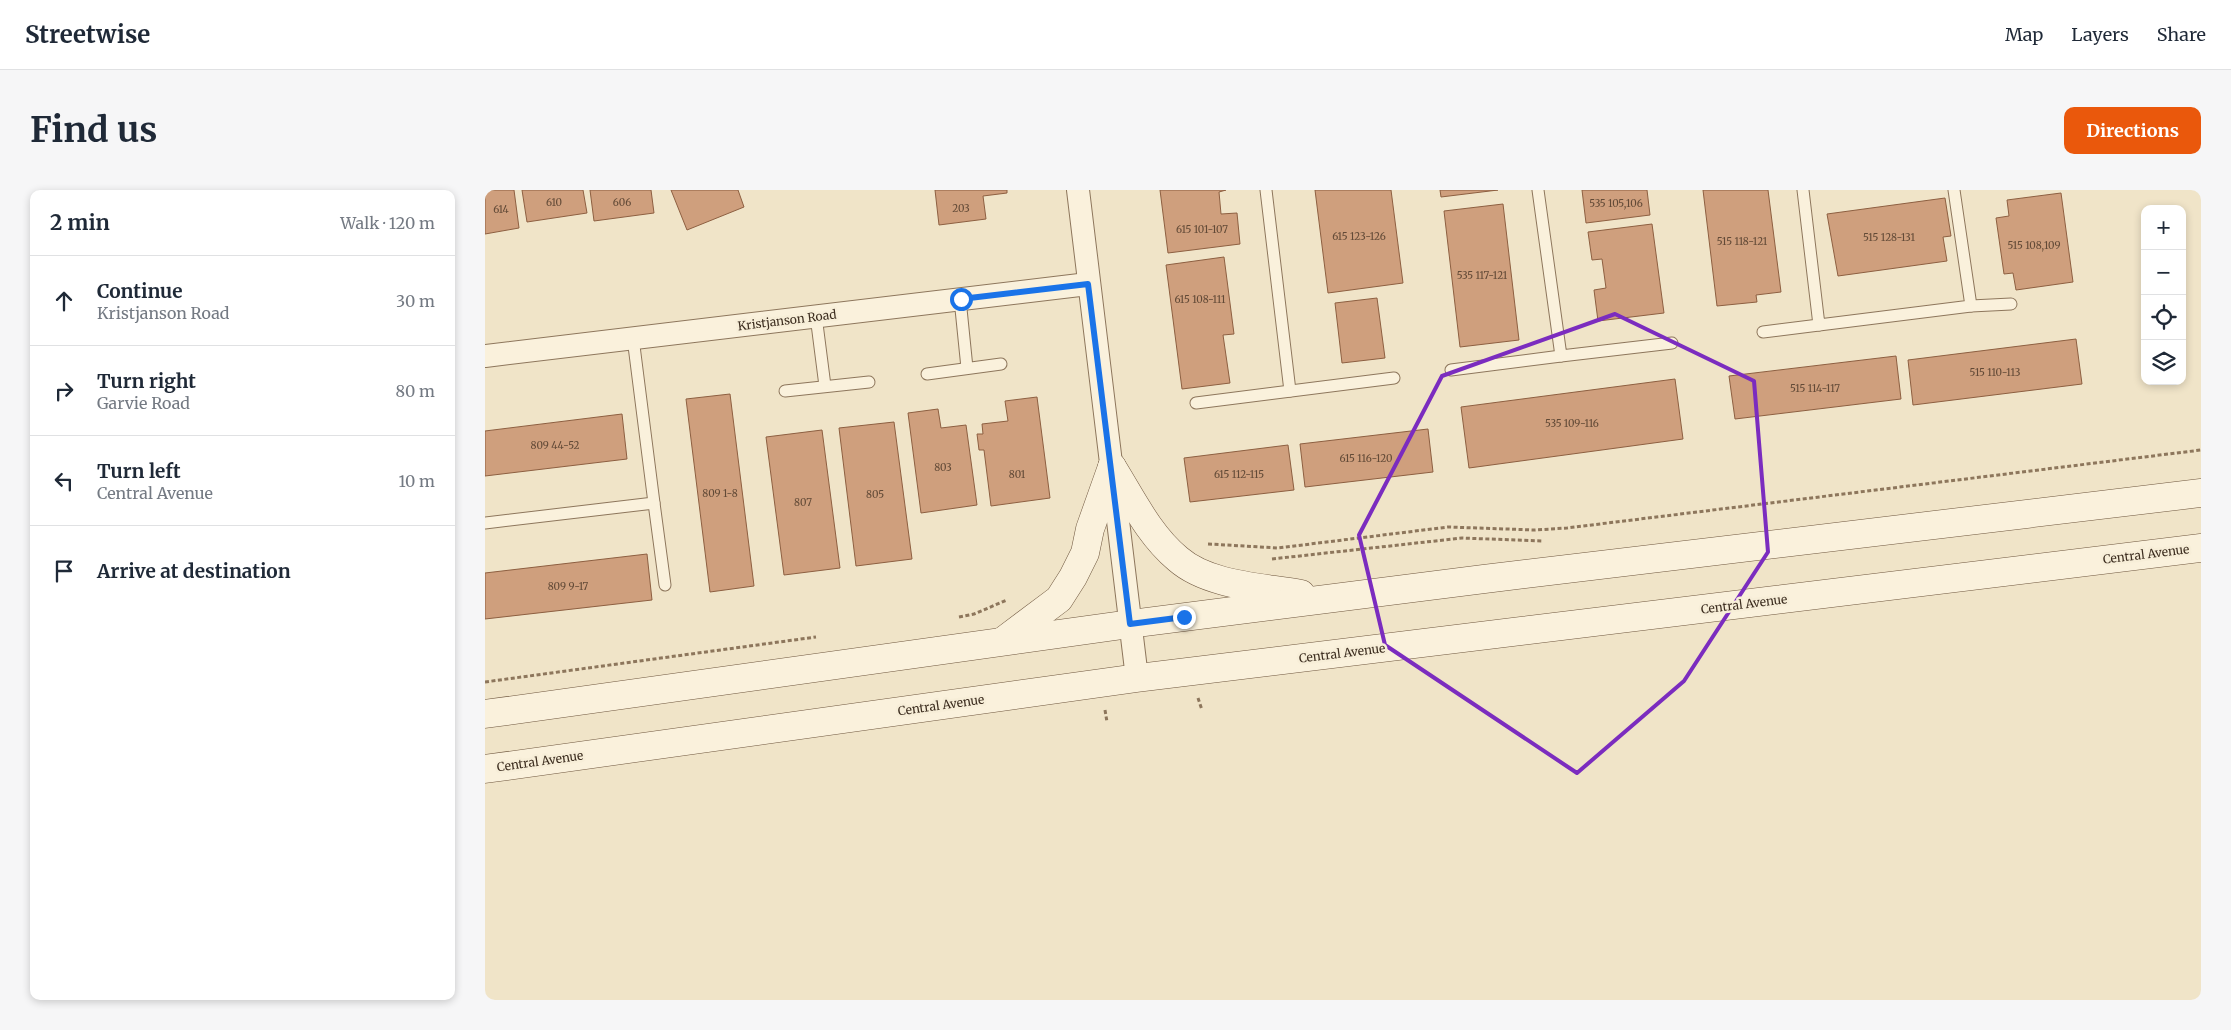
<!DOCTYPE html>
<html lang="en">
<head>
<meta charset="utf-8">
<style>
  body { margin:0; font-family:Merriweather,serif; background:#f6f6f7; color:#1f2937 }
  .controls { position:absolute; right:15px; top:15px; display:grid; overflow:hidden; border-radius:10px; box-shadow:0 2px 8px #0003 }
  .controls button { width:45px; height:45px; display:grid; place-items:center; padding:0; border:0; border-bottom:1px solid #e0e1e3; background:#fff; color:#1f2937; font:25px sans-serif }
  .stop { position:absolute; width:15px; height:15px; margin:-11px; border:4px solid #1a73e8; border-radius:50%; background:#fff }
  .stop.end { background:#1a73e8; border-color:#fff; box-shadow:0 1px 5px #0008 }
  .list { margin:0; padding:0; list-style:none }
  h2 { display:flex; justify-content:space-between; align-items:center; height:65px; margin:0; padding:0 20px; font-size:21px }
  h2 small { font-size:16px; font-weight:400; color:#747a83 }
  .list li { display:grid; grid-template-columns:32px 1fr auto; gap:15px; align-items:center; box-sizing:border-box; height:90px; padding:0 20px; border-top:1px solid #e0e1e3 }
  .list b { display:block; font-size:19px; white-space:nowrap }
  .list p { margin:0; font-size:16px; white-space:nowrap; color:#747a83 }
  .list em { font-size:16px; font-style:normal; color:#747a83 }
  .icon { flex:none; width:28px; height:28px; fill:none; stroke:currentColor; stroke-width:2; stroke-linecap:round; stroke-linejoin:round }
  .map { position:relative; flex:none; width:1716px; height:810px; overflow:hidden; border-radius:10px }
  header { display:flex; align-items:center; gap:30px; box-sizing:border-box; height:70px; padding:0 25px; background:#fff; border-bottom:1px solid #e0e1e3 }
  header strong { font-size:24px }
  nav { display:flex; gap:28px; margin-inline-start:auto; font-size:18px }
  .intro { display:flex; align-items:center; justify-content:space-between; box-sizing:border-box; height:120px; padding:0 30px }
  h1 { margin:0; font-size:35px }
  .button { padding:12px 22px; border-radius:10px; background:#ea580c; color:#fff; font-size:18px; font-weight:700 }
  main { display:flex; gap:30px; padding:0 30px }
  aside { flex:1; background:#fff; border-radius:10px; box-shadow:0 2px 8px #0003 }
  .map>svg:first-child { display:block }
  .building { fill:#cf9f7d; stroke:#8d5f41 }
  .lines { fill:none; stroke-linecap:round; stroke-linejoin:round }
  .service-casing { stroke:#8d765c; stroke-width:13 }
  .minor-casing { stroke:#8d765c; stroke-width:24 }
  .secondary-casing { stroke:#6f573f; stroke-width:29 }
  .path { stroke:#8d765c; stroke-width:3; stroke-dasharray:4 2.5; stroke-linecap:butt }
  .service { stroke:#faf1dc; stroke-width:11 }
  .minor { stroke:#faf1dc; stroke-width:22 }
  .secondary { stroke:#faf1dc; stroke-width:28 }
  .route { stroke:#1a73e8; stroke-width:6 }
  .marked { fill:none; stroke:#7b2cbf; stroke-width:4; stroke-linejoin:round }
  .labels { text-anchor:middle; dominant-baseline:central; stroke-width:5; stroke-linejoin:round; paint-order:stroke }
  .number-label { font-size:10px; fill:#624a37 }
  .street-label { font-size:12px; fill:#3d2e20; stroke:#f7eed8 }
</style>
</head>
<body>
<header>
<strong>Streetwise</strong>
<nav><a>Map</a><a>Layers</a><a>Share</a></nav>
</header>
<div class="intro"><h1>Find us</h1><a class="button">Directions</a></div>
<main>
<aside>
<h2>2 min<small>Walk · 120 m</small></h2>
<ul class="list">
<li><svg class="icon" aria-label="ahead" viewBox="0 0 24 24"><path d="M12 20V5M6 11l6-6 6 6"/></svg><div><b>Continue</b><p>Kristjanson Road</p></div><em>30 m</em></li>
<li><svg class="icon" aria-label="right" viewBox="0 0 24 24"><path d="M7 20v-9h11M14 6l5 5-5 5"/></svg><div><b>Turn right</b><p>Garvie Road</p></div><em>80 m</em></li>
<li><svg class="icon" aria-label="left" viewBox="0 0 24 24"><path d="M17 20v-9H6M10 6l-5 5 5 5"/></svg><div><b>Turn left</b><p>Central Avenue</p></div><em>10 m</em></li>
<li><svg class="icon" aria-label="arrive" viewBox="0 0 24 24"><path d="M6 21V4h12l-3 4 3 4H6"/></svg><div><b>Arrive at destination</b></div></li>
</ul>
</aside>
<div class="map">
<svg width="1716" height="810" viewBox="0 0 1716 810">
  <rect width="100%" height="100%" fill="#f0e4c8"/>
  <g class="building">
    <path d="M0,0H29L34,38L0,44Z"/>
    <path d="M37,0H98L102,23L42,32Z"/>
    <path d="M105,0H166L169,23L109,31Z"/>
    <path d="M186,0H253L259,17L202,40Z"/>
    <path d="M450,0H522V3L498,6L501,29L454,35Z"/>
    <path d="M675,0H741L734,2L736,24L752,23L755,54L683,63Z"/>
    <path d="M830,0H906L918,93L843,103Z"/>
    <path d="M955,0H1013L956,7Z"/>
    <path d="M1097,0H1162L1165,25L1101,33Z"/>
    <path d="M1218,0H1283L1296,102L1271,105L1272,112L1232,116Z"/>
    <path d="M1576,3L1588,92L1531,100L1528,83L1519,84L1511,28L1524,26L1522,10Z"/>
    <path d="M1460,8L1466,46L1458,47L1462,71L1353,86L1342,24Z"/>
    <path d="M1018,14L1034,150L975,157L959,21Z"/>
    <path d="M1167,34L1179,123L1113,131L1109,100L1121,98L1117,69L1107,70L1103,42Z"/>
    <path d="M739,67L749,144L738,145L745,193L697,199L681,75Z"/>
    <path d="M892,108L900,168L857,173L850,113Z"/>
    <path d="M1591,149L1597,194L1428,215L1423,170Z"/>
    <path d="M1411,166L1416,209L1250,229L1244,186Z"/>
    <path d="M1190,189L1198,249L984,278L976,217Z"/>
    <path d="M245,204L269,396L225,402L201,209Z"/>
    <path d="M552,207L565,308L506,316L499,260H494L492,244H498L497,234L523,231L520,211Z"/>
    <path d="M453,219L456,238L481,235L492,315L436,323L423,223Z"/>
    <path d="M137,224L142,269L0,286V241Z"/>
    <path d="M409,232L427,369L371,376L354,238Z"/>
    <path d="M943,239L948,282L820,297L815,254Z"/>
    <path d="M337,240L355,378L299,385L281,247Z"/>
    <path d="M803,255L809,300L705,312L699,268Z"/>
    <path d="M162,364L167,410L0,429V383Z"/>
  </g>
  <g class="lines">
    <g class="service-casing">
      <g id="service">
        <path d="M781,0L805,201"/>
        <path d="M1053,0L1076,166L1187,153"/>
        <path d="M1318,0L1334,135L1486,116L1469,0"/>
        <path d="M475,109L482,178"/>
        <path d="M1486,116L1526,114"/>
        <path d="M331,126L340,196"/>
        <path d="M1278,142L1334,135"/>
        <path d="M148,148L169,313"/>
        <path d="M966,180L1076,166"/>
        <path d="M442,184L516,174"/>
        <path d="M300,201L384,192"/>
        <path d="M711,213L909,188"/>
        <path d="M0,333L169,313L180,395"/>
      </g>
    </g>
    <g class="minor-casing">
      <g id="minor">
        <path d="M593,0L652,488"/>
        <path d="M0,166L603,94"/>
      </g>
    </g>
    <g class="secondary-casing">
      <g id="secondary">
        <path d="M627,277C647,309 664,345 693,369C724,396 778,397 816,404"/>
        <path d="M518,451L574,409L588,387L600,363L605,339L627,277"/>
        <path d="M0,524L645,434L999,389L1716,303"/>
        <path d="M0,579L652,488L1716,358"/>
      </g>
    </g>
    <g class="path">
      <path d="M723,354L793,358L963,337L1050,340L1082,338L1716,260"/>
      <path d="M787,369L977,348L1057,351"/>
      <path d="M474,427L489,424L522,410"/>
      <path d="M0,492L331,447"/>
      <path d="M713,508L717,520"/>
      <path d="M620,520L622,532"/>
    </g>
    <use href="#service" class="service"/>
    <use href="#minor" class="minor"/>
    <use href="#secondary" class="secondary"/>
  </g>
  <g class="lines">
    <path class="route" d="M476,109L603,94L645,434L699,427"/>
  </g>
  <path class="marked" d="M1130,124L1269,191L1283,362L1199,491L1092,583L900,455L874,345L957,186Z"/>
  <g class="labels">
    <g class="number-label">
      <text x="69" y="12">610</text>
      <text x="137" y="12">606</text>
      <text x="1131" y="13">535 105,106</text>
      <text x="476" y="18">203</text>
      <text x="16" y="19">614</text>
      <text x="717" y="39">615 101-107</text>
      <text x="874" y="46">615 123-126</text>
      <text x="1404" y="47">515 128-131</text>
      <text x="1257" y="51">515 118-121</text>
      <text x="1549" y="55">515 108,109</text>
      <text x="997" y="85">535 117-121</text>
      <text x="715" y="109">615 108-111</text>
      <text x="1510" y="182">515 110-113</text>
      <text x="1330" y="198">515 114-117</text>
      <text x="1087" y="233">535 109-116</text>
      <text x="70" y="255">809 44-52</text>
      <text x="881" y="268">615 116-120</text>
      <text x="458" y="277">803</text>
      <text x="532" y="284">801</text>
      <text x="754" y="284">615 112-115</text>
      <text x="235" y="303">809 1-8</text>
      <text x="390" y="304">805</text>
      <text x="318" y="312">807</text>
      <text x="83" y="396">809 9-17</text>
    </g>
    <g class="street-label">
      <text transform="translate(302 130) rotate(-7)">Kristjanson Road</text>
      <text transform="translate(1661 364) rotate(-7)">Central Avenue</text>
      <text transform="translate(1259 414) rotate(-7)">Central Avenue</text>
      <text transform="translate(857 463) rotate(-7)">Central Avenue</text>
      <text transform="translate(456 515) rotate(-8)">Central Avenue</text>
      <text transform="translate(55 571) rotate(-8)">Central Avenue</text>
    </g>
  </g>
</svg>
<div class="controls">
<button>+</button>
<button>−</button>
<button><svg class="icon" aria-label="locate" viewBox="0 0 24 24"><circle cx="12" cy="12" r="6"/><path d="M12 2v4M12 18v4M2 12h4M18 12h4"/></svg></button>
<button><svg class="icon" aria-label="layers" viewBox="0 0 24 24"><path d="M12 4l9 5-9 5-9-5zM3 14l9 5 9-5"/></svg></button>
</div>
<div class="stop" style="left:476px;top:109px"></div>
<div class="stop end" style="left:699px;top:427px"></div>
</div>
</main>
</body>
</html>
